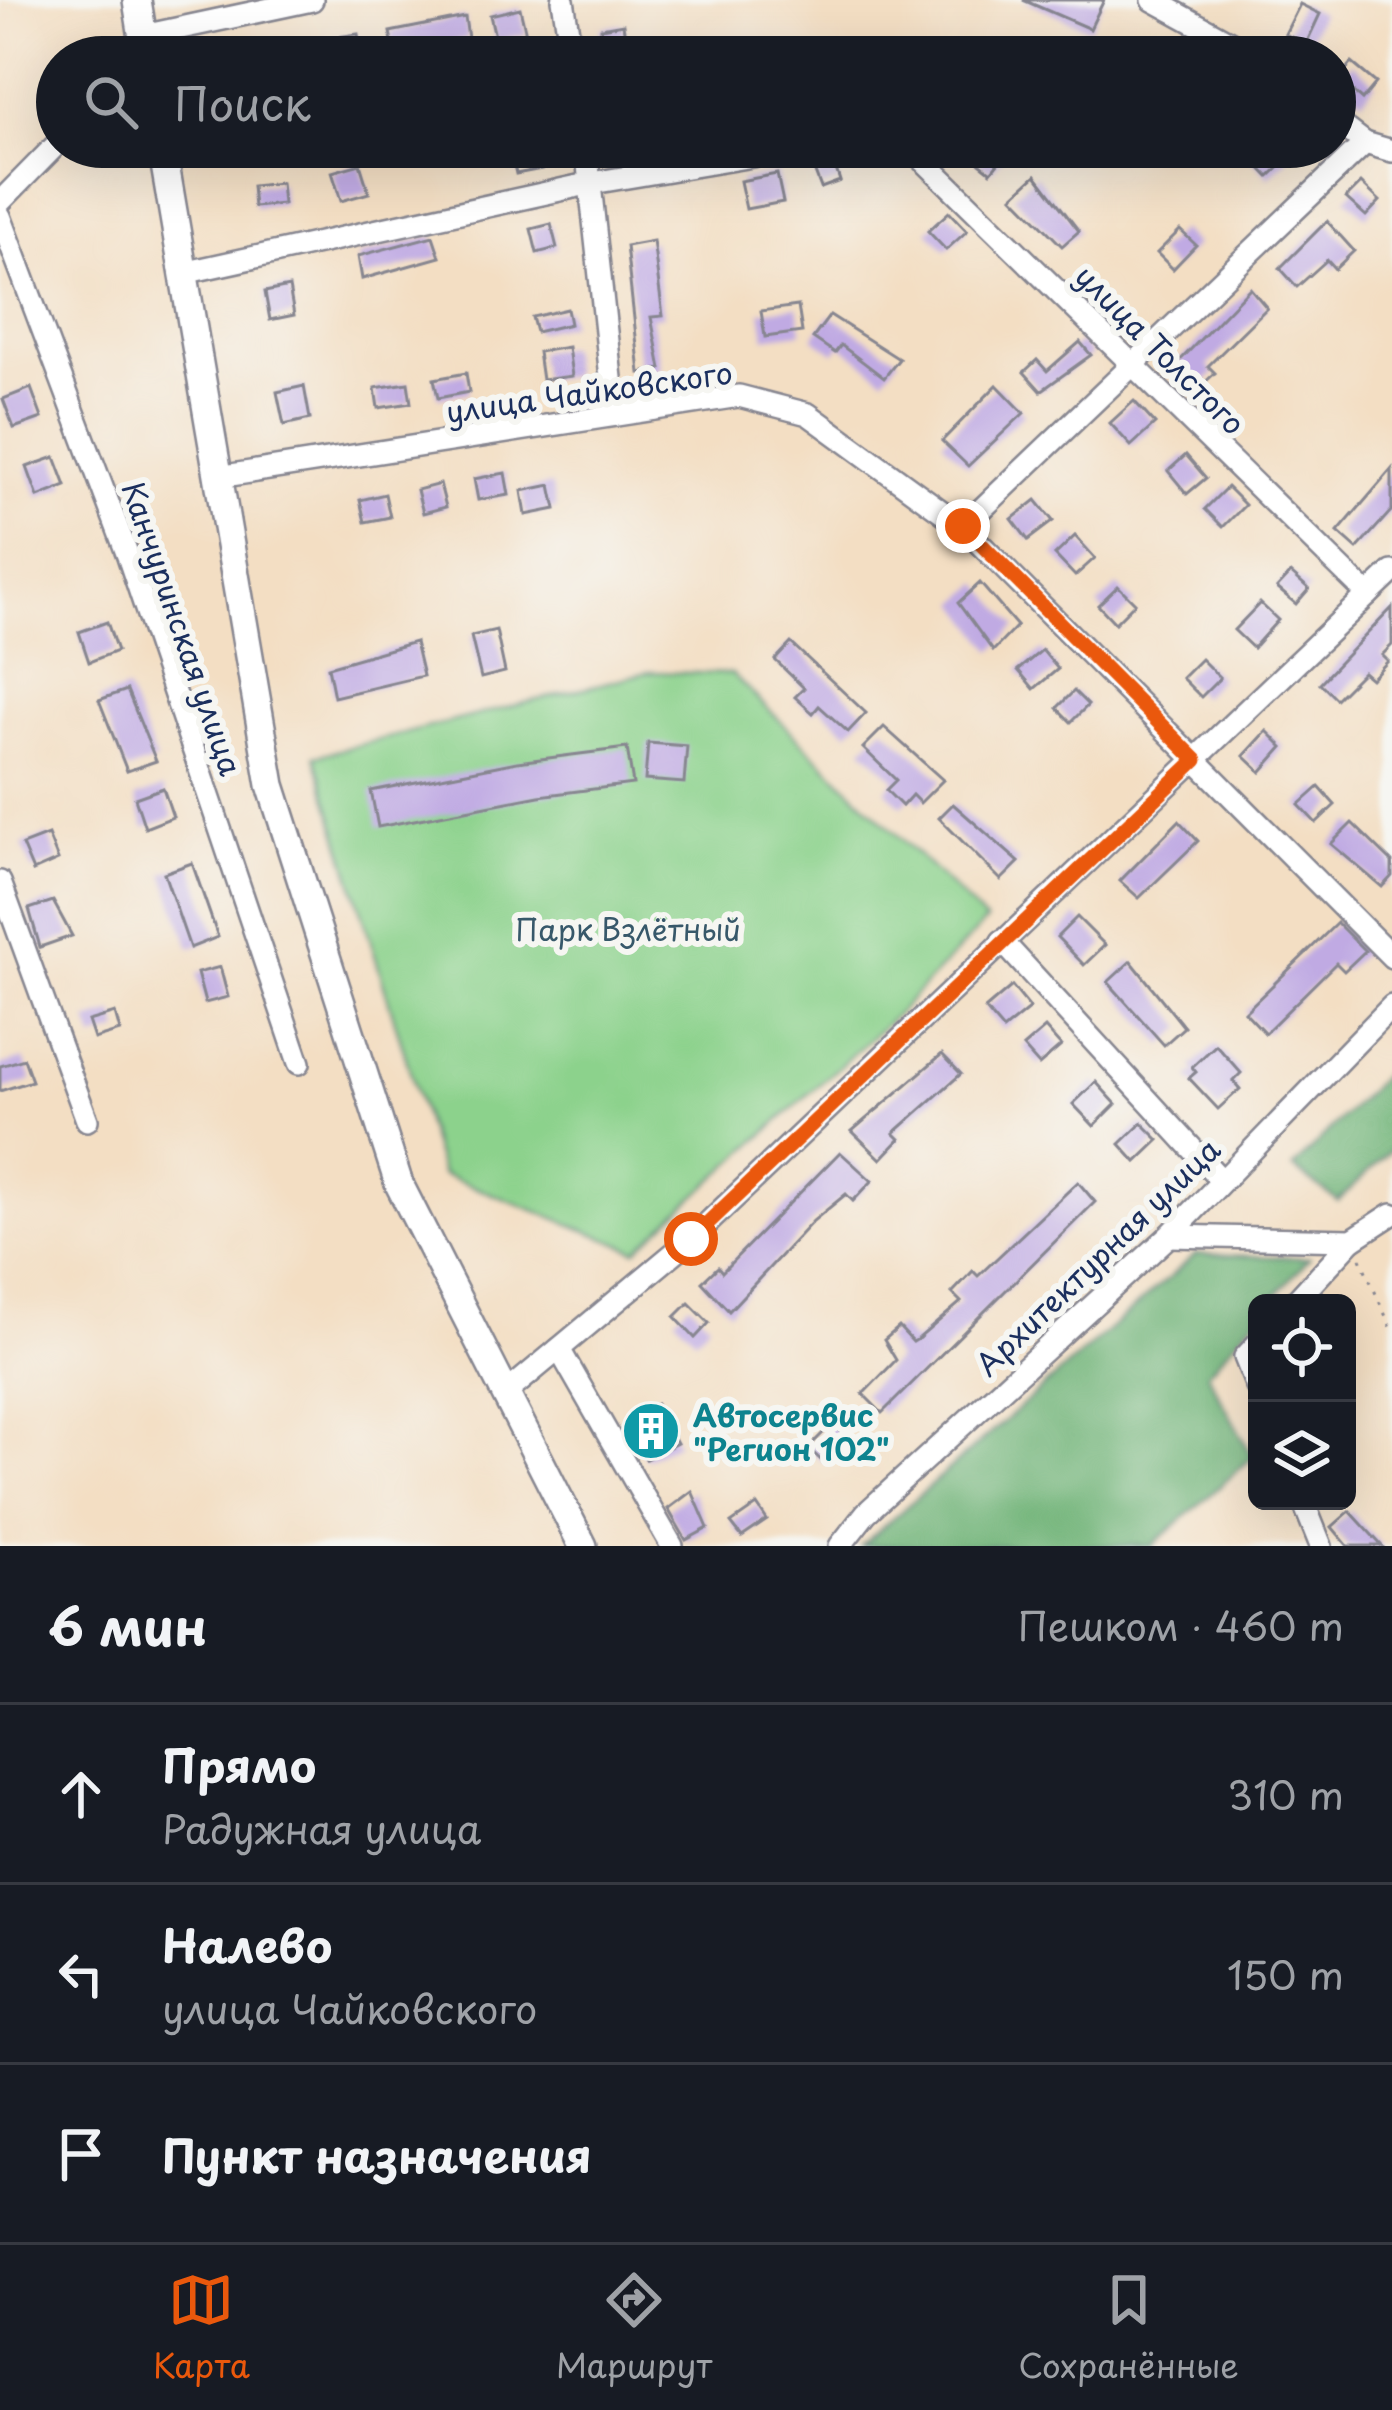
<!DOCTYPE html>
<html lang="ru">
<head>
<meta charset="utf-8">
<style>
  body { margin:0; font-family:"Playpen Sans",sans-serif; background:#242831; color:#f1f3f6 }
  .controls { position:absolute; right:36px; bottom:36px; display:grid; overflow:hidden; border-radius:18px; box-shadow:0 12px 48px #0002 }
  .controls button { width:108px; height:108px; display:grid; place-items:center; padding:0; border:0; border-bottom:3px solid #363941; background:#171b24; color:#f1f3f6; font:60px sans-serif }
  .stop { position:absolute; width:36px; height:36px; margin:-27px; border:9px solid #ea580c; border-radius:50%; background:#fff }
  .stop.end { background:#ea580c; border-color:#fff; box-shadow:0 3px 12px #0008 }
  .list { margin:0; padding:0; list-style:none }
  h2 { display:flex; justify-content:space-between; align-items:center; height:156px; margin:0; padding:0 48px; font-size:51px }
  h2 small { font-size:39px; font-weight:400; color:#9ea1a6 }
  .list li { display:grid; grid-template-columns:78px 1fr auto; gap:36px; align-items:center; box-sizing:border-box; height:180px; padding:0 48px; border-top:3px solid #363941 }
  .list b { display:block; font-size:45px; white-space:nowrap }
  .list p { margin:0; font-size:39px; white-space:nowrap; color:#9ea1a6 }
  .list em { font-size:39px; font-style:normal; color:#9ea1a6 }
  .icon { flex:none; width:66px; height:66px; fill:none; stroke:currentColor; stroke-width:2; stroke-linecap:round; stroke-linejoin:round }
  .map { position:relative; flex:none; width:1392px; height:1546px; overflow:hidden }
  .search { position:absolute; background:#171b24; box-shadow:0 12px 48px #0002; left:36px; right:36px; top:36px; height:132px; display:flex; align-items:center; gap:30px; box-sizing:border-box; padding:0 42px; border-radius:66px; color:#9ea1a6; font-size:45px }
  .sheet { height:696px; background:#171b24 }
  nav { display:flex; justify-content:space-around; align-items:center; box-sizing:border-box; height:168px; border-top:3px solid #363941; background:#171b24; font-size:33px; color:#9ea1a6 }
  nav a { display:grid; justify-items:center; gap:6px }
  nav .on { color:#ea580c }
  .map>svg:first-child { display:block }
  .green { fill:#8cd28c; stroke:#548075; stroke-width:3 }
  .forest { fill:#71b478; stroke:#46726b; stroke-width:3 }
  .building { fill:#c0aae3 }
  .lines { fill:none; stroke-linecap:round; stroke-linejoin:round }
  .minor-casing { stroke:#878690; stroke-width:26 }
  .major-casing { stroke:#878690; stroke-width:32 }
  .path { stroke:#878690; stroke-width:3; stroke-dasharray:3 9; stroke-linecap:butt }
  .minor { stroke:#fff; stroke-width:21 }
  .major { stroke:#fff; stroke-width:27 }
  .route { stroke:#ea580c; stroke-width:15 }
  .labels { text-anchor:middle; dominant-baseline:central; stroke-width:12; stroke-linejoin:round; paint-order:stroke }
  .street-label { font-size:30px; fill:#1b2f5e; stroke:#f6f6f2 }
  .park-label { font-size:30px; fill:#37586a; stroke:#f6f6f2 }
  .culture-label { font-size:30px; font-weight:bold; fill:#0d838f; stroke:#f6f6f2; text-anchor:start }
</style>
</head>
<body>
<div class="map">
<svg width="1392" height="1546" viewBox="0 0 1392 1546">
  <rect width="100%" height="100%" fill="#f6f6f2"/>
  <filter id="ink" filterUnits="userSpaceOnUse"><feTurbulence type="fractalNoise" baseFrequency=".00833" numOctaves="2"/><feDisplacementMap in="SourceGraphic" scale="24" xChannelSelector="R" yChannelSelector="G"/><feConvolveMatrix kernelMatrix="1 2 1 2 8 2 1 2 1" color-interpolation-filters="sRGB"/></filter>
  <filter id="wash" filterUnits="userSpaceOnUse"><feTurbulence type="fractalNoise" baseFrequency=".004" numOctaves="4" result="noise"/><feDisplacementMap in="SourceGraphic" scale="48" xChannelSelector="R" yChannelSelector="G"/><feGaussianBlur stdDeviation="2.7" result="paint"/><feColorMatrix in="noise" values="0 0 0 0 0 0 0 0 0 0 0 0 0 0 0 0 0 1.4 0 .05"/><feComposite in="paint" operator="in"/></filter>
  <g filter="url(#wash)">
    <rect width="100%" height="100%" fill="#f3dec3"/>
    <path class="green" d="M648,672L732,674L986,921L898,1013L636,1250L441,1174L315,756Z"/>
    <g class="forest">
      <path d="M1392,1066V1149L1338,1201L1293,1168Z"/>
      <path d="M1196,1254L1309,1258L1269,1303H1257V1317L1207,1373L1253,1457L1152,1546H861Z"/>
    </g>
    <g id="blocks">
      <g class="building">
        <path d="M1023,0H1104L1090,29Z"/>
        <path d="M1300,4L1320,14L1306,44L1285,34Z"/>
        <path d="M520,8L526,34L496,41L490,15Z"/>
        <path d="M465,17L468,38L395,56L390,32Z"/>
        <path d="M623,24L628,57H601V28Z"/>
        <path d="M358,34L362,57H340L337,37Z"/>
        <path d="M1352,63L1376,83L1362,100L1338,79Z"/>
        <path d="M510,147H548L552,167L516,174Z"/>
        <path d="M978,147H1011L991,172L971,156Z"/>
        <path d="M1257,147H1279L1289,158L1269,177L1248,155Z"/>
        <path d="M833,160L840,181L821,188L813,167Z"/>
        <path d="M360,164L369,193L341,201L332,172Z"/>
        <path d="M777,174L783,202L746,209L740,181Z"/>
        <path d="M1036,175L1079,231L1062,246L1013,196Z"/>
        <path d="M281,183L283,204L254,207L252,186Z"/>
        <path d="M1361,183L1380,201L1366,216L1346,198Z"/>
        <path d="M949,212L967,231L946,250L928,231Z"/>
        <path d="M1327,221L1354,251L1335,269L1327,260L1297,287L1280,268Z"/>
        <path d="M551,224L557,248L537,253L531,229Z"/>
        <path d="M1180,230L1196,245L1173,269L1157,253Z"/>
        <path d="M433,236L440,257L362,279L358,256Z"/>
        <path d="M653,241L663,316L651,317L661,369L640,373L626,246Z"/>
        <path d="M289,287L294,315L270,320L265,292Z"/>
        <path d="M1250,288L1267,308L1208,366L1215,373L1191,395L1169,372Z"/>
        <path d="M798,306L802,332L765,337L761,311Z"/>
        <path d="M567,309L570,324L536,332L532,317Z"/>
        <path d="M830,315L899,359L884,378L841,345L835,353L813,338Z"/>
        <path d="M1080,342L1091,355L1041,391L1024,372L1037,360L1047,371Z"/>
        <path d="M568,347L572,376L542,380L538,352Z"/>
        <path d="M466,373L469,392L438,398L434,379Z"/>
        <path d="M408,383L411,403L378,408L375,388Z"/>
        <path d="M997,385L1024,413L968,466L942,441Z"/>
        <path d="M304,386L310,419L284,425L277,392Z"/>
        <path d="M31,388L42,418L14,428L3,399Z"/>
        <path d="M1134,401L1155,424L1131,446L1110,423Z"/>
        <path d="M1186,455L1206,478L1187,494L1168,471Z"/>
        <path d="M55,457L66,486L38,497L27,467Z"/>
        <path d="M1392,469V510L1357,549L1338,532Z"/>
        <path d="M505,473L509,495L478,500L474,479Z"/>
        <path d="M440,484L446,507L423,513L417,490Z"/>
        <path d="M551,485L556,509L526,515L522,491Z"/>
        <path d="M1227,487L1245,505L1223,527L1205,509Z"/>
        <path d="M385,494L390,517L365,522L360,500Z"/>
        <path d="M1036,500L1053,521L1028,540L1012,519Z"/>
        <path d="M1075,536L1095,558L1075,576L1055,555Z"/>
        <path d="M1291,573L1309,589L1296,604L1277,588Z"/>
        <path d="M980,583L1017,626L993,651L958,603Z"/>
        <path d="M1118,586L1135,603L1115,623L1098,605Z"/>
        <path d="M1260,603L1278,620L1253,648L1234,630Z"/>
        <path d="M1392,608V645L1382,655L1388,661L1371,679L1363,672L1336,699L1320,683Z"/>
        <path d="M107,622L117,651L89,662L79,632Z"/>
        <path d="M496,630L505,672L481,678L471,636Z"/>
        <path d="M415,642L423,676L334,697L328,667Z"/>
        <path d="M791,643L866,713L848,732L819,706L813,713L795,697L804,688L775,660Z"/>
        <path d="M1042,650L1058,669L1034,689L1018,670Z"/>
        <path d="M1201,659L1220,678L1201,697L1182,678Z"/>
        <path d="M127,690L156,761L127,771L99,700Z"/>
        <path d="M1074,691L1088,705L1071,722L1057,708Z"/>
        <path d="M884,727L943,780L920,803L912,795L902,806L886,790L896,780L863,748Z"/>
        <path d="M1267,731L1283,747L1261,772L1244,756Z"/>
        <path d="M648,743L687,746L684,783L645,780Z"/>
        <path d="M627,748L633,784L539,796L378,827L371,791L517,762Z"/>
        <path d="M1319,787L1335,805L1316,823L1299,805Z"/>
        <path d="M163,788L173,817L145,828L135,798Z"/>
        <path d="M953,804L1019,862L1001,880L939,818Z"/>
        <path d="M1179,821L1198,841L1139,898L1120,881Z"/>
        <path d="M1352,823L1392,862V876L1382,887L1331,844Z"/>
        <path d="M48,835L58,860L33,871L22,845Z"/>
        <path d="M192,863L218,937L190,948L164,873Z"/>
        <path d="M53,901L72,936L40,947L29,909Z"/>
        <path d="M1077,917L1105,945L1084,965L1057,937Z"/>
        <path d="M1337,923L1365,951L1344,971L1336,963L1265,1033L1245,1012Z"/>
        <path d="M1131,961L1184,1027L1164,1045L1108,982Z"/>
        <path d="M220,967L228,997L205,1003L197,973Z"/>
        <path d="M1012,986L1030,1008L1003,1030L985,1009Z"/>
        <path d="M115,1013L120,1031L94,1039L88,1021Z"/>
        <path d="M1045,1028L1061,1046L1039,1065L1023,1047Z"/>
        <path d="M1216,1045L1241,1073L1233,1081L1240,1089L1218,1109L1189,1078L1196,1072L1192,1067Z"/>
        <path d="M942,1054L961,1074L894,1133L900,1139L881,1159L852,1131Z"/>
        <path d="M24,1059L32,1081L0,1091V1066Z"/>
        <path d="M1096,1082L1116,1104L1094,1126L1073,1104Z"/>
        <path d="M1142,1123L1159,1140L1136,1162L1120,1144Z"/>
        <path d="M840,1152L872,1181L853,1201L846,1194L813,1221L729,1311L702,1282L718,1267L722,1272Z"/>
        <path d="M1078,1182L1095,1202L882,1413L863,1394L896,1360L884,1340L899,1327L913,1342L918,1339L961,1302L952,1293L973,1271L978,1276Z"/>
        <path d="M689,1303L709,1323L695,1338L675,1317Z"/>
        <path d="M656,1404L677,1443L646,1459L626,1419Z"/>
        <path d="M832,1424L847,1438L823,1462L808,1448Z"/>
        <path d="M692,1491L708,1528L686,1540L668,1509Z"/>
        <path d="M757,1505L767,1520L742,1537L731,1523Z"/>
        <path d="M1350,1511L1382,1546H1348L1332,1527Z"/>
      </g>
    </g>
  </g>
  <g filter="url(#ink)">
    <use href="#blocks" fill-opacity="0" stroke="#878690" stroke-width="3"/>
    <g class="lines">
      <g class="minor-casing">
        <g id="minor">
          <path d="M563,0L572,57"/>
          <path d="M1153,0L1257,57"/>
          <path d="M143,36L312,0"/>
          <path d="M1335,120L1365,143L1392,151"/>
          <path d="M586,147L615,415"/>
          <path d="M910,147L1368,595"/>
          <path d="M0,202L57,144"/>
          <path d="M0,216L128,556L299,1063"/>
          <path d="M183,273L592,183L806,147"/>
          <path d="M218,477L739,396L808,414L963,527L1392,957"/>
          <path d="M963,527L1365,143"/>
          <path d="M0,882L87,1120"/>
          <path d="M1002,941L1221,1180"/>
          <path d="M1169,1236L1352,1240L1392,1214"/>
          <path d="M1294,1303L1352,1240"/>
          <path d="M1257,1344L1245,1357L1257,1387"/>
          <path d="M559,1349L672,1546"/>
          <path d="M506,1393L691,1239L1392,572"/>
          <path d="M1303,1501L1321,1546"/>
          <path d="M840,1546L866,1513L1169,1236L1392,1006"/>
        </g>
      </g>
      <g class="major-casing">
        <g id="major">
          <path d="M137,0L146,57"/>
          <path d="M162,147L271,785L399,1184L583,1546"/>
        </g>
      </g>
      <path class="path" d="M1360,1258L1392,1330"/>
      <use href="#minor" class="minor"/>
      <use href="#major" class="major"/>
    </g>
  </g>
  <g class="lines" filter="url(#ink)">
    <path class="route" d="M691,1239L1196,760L963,526"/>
  </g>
  <defs>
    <g id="building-disc" transform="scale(3)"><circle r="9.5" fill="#0f9aa8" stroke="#f6f6f2"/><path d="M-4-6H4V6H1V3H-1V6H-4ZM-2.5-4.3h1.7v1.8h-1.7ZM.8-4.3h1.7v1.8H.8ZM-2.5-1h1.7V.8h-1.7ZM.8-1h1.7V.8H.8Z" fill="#fff"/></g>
  </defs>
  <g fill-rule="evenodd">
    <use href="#building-disc" x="651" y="1431"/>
  </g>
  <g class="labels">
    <g class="street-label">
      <text transform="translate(1161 349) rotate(45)">улица Толстого</text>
      <text transform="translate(589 391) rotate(-8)">улица Чайковского</text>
      <text transform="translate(183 628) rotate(71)">Канчуринская улица</text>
      <text transform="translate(1097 1256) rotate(-44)">Архитектурная улица</text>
    </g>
    <g class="park-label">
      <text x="628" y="928">Парк Взлётный</text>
    </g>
    <g class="culture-label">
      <text x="693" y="1414">Автосервис<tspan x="693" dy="34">"Регион 102"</tspan></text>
    </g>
  </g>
</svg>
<div class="controls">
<button><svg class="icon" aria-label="locate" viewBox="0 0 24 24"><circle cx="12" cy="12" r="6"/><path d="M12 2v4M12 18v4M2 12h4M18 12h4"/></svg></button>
<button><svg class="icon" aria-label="layers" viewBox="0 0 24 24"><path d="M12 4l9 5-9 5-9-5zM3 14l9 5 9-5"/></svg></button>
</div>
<div class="stop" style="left:691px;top:1239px"></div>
<div class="stop end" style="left:963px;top:526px"></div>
<div class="search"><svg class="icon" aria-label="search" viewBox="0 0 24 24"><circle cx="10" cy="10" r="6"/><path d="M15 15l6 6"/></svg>Поиск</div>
</div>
<section class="sheet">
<h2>6 мин<small>Пешком · 460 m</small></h2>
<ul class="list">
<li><svg class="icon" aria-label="ahead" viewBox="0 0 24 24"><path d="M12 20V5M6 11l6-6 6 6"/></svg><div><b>Прямо</b><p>Радужная улица</p></div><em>310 m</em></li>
<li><svg class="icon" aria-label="left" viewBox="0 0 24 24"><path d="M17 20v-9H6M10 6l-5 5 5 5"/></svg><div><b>Налево</b><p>улица Чайковского</p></div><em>150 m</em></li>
<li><svg class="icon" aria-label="arrive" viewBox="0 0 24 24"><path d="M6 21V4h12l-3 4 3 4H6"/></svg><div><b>Пункт назначения</b></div></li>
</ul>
</section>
<nav>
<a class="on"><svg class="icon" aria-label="map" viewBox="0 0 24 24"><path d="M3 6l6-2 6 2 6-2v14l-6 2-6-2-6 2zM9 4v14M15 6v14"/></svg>Карта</a>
<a><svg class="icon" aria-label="directions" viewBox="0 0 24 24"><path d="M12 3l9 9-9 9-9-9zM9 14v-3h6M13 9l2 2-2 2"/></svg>Маршрут</a>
<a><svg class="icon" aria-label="saved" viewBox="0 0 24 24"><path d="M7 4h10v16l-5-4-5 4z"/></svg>Сохранённые</a>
</nav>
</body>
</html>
